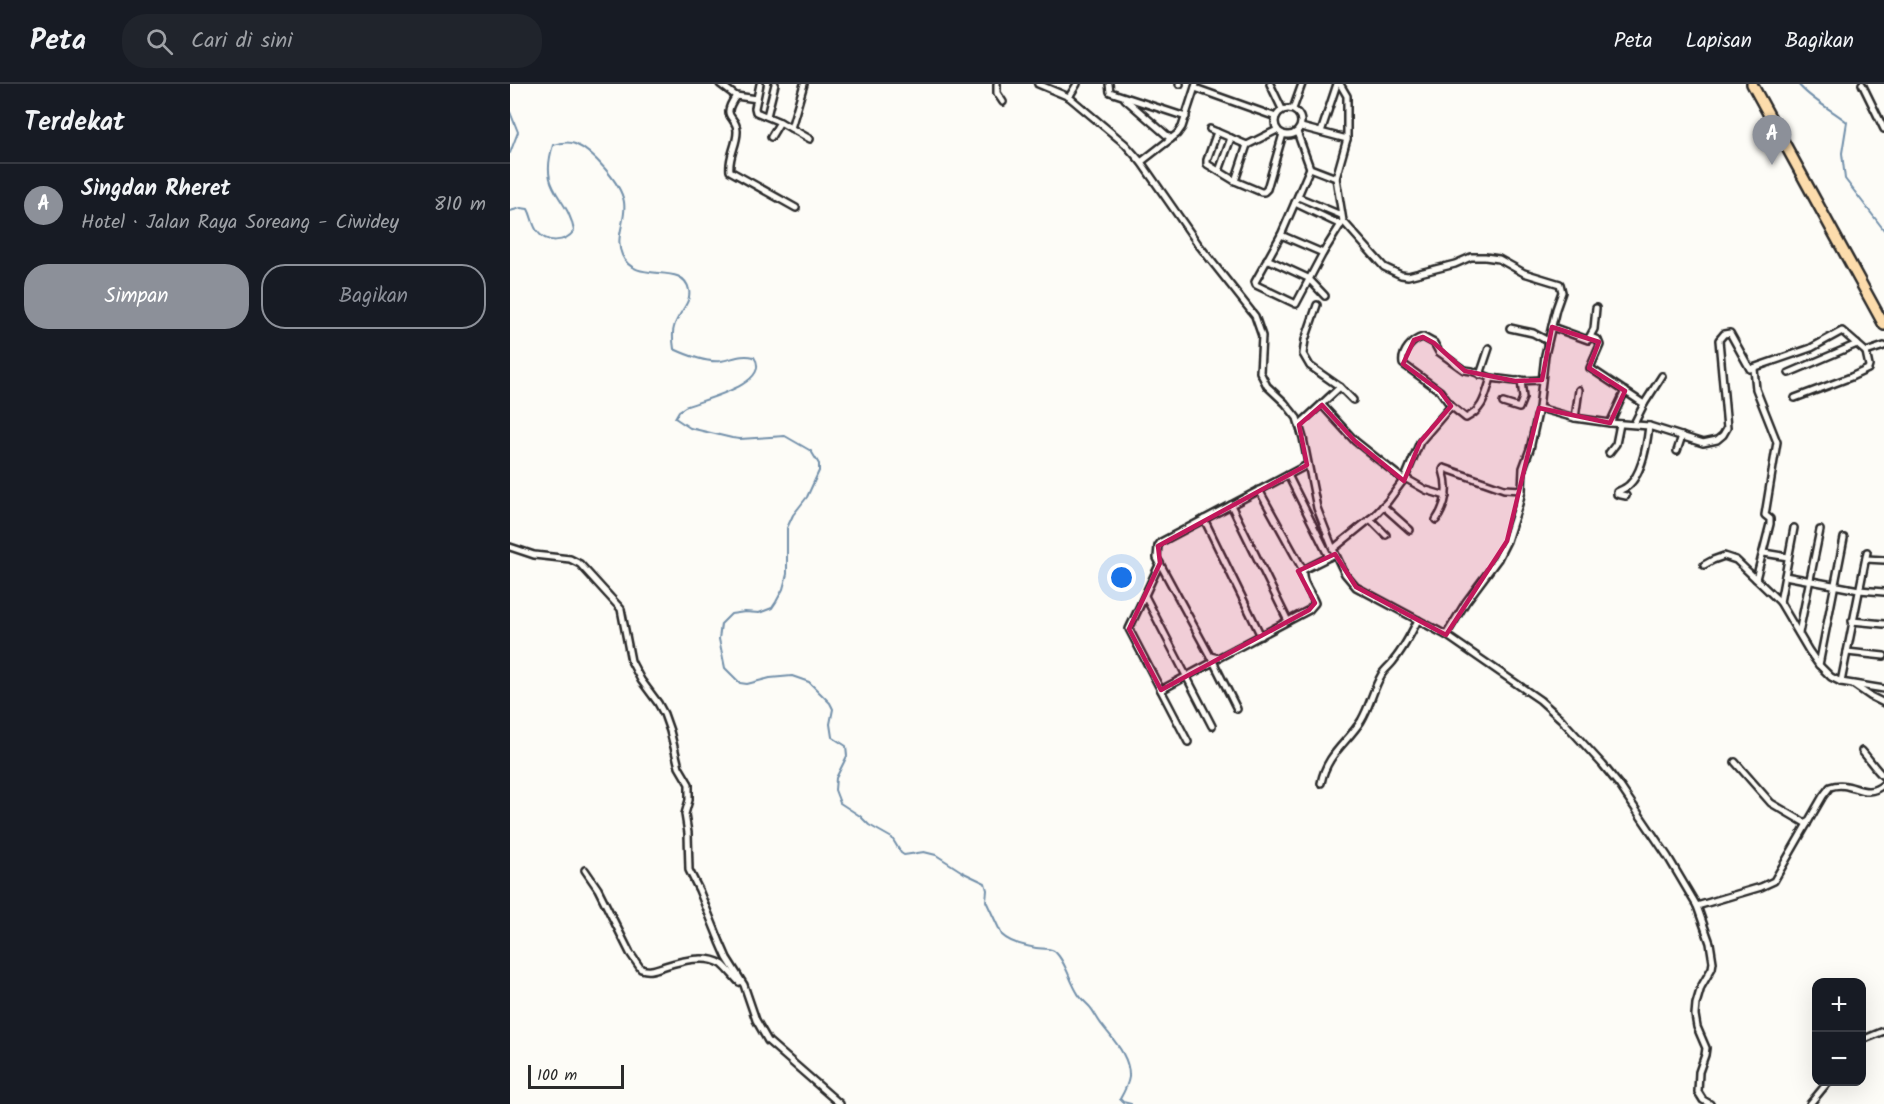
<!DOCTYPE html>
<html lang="id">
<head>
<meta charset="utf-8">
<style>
  body { margin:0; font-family:Kalam,sans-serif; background:#20242c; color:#f1f3f6 }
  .controls { position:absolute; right:18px; bottom:18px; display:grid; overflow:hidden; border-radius:12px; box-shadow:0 6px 24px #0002 }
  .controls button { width:54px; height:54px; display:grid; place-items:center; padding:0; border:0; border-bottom:2px solid #363941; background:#171b24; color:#f1f3f6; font:30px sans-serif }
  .scale { position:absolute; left:18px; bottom:15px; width:96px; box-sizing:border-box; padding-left:6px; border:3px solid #2b2b2b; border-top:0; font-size:16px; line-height:21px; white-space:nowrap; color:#2b2b2b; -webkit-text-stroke:4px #fdfcf7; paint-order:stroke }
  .you { position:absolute; left:612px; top:494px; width:21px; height:21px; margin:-15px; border:4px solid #fff; border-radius:50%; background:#1a73e8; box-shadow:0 0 0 9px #1a73e833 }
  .badge { display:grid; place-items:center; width:39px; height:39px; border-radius:50%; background:#8c9099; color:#fff; font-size:20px; font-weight:700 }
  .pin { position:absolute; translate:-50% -50px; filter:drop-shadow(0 2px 3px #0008) }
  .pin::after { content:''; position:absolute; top:32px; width:21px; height:18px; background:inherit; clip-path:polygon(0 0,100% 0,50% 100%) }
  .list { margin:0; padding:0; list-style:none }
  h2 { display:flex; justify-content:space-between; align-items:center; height:78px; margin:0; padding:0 24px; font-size:26px }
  h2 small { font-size:20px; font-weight:400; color:#9ea1a6 }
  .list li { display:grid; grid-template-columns:39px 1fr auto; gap:18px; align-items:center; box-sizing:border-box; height:84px; padding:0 24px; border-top:2px solid #363941 }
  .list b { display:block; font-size:22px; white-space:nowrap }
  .list p { margin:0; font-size:20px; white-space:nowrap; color:#9ea1a6 }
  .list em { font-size:20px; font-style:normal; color:#9ea1a6 }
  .actions { display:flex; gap:12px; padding:18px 24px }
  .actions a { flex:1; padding:14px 0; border:2px solid #8c9099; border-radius:24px; text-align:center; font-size:21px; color:#8c9099 }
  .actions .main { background:#8c9099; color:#fff }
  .icon { flex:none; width:33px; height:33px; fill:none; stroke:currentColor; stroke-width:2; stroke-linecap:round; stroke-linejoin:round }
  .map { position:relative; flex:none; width:1374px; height:1020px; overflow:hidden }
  header { display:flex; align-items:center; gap:36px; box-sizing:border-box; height:84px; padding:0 30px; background:#171b24; border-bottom:2px solid #363941 }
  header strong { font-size:28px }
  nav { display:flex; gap:33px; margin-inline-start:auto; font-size:21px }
  .search { width:420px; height:54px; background:#20242c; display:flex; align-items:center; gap:15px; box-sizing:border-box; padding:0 21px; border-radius:24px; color:#9ea1a6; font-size:22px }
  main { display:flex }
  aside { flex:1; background:#171b24 }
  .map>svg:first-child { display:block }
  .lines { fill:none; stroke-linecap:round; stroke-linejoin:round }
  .stream { stroke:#7390aa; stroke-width:2 }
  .street-casing { stroke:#2b2b2b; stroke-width:10 }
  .highway-casing { stroke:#2b2b2b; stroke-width:14 }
  .street { stroke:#fdfcf7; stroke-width:5 }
  .highway { stroke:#fcdcac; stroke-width:9 }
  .marked { fill:#c2185b; fill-opacity:0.2; stroke:#c2185b; stroke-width:4.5; stroke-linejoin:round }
</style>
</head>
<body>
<header>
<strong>Peta</strong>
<div class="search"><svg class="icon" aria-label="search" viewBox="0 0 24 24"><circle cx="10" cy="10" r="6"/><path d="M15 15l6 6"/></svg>Cari di sini</div>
<nav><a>Peta</a><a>Lapisan</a><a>Bagikan</a></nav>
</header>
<main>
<aside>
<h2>Terdekat<small></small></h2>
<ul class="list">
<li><span class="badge">A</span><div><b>Singdan Rheret</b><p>Hotel · Jalan Raya Soreang - Ciwidey</p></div><em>810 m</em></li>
</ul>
<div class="actions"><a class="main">Simpan</a><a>Bagikan</a></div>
</aside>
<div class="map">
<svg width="1374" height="1020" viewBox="0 0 1374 1020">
  <rect width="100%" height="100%" fill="#fdfcf7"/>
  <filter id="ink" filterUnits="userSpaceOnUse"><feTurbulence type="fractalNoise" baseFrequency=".0167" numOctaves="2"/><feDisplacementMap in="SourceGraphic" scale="12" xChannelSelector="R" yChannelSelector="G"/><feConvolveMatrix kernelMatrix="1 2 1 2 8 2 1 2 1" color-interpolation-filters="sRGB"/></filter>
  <g filter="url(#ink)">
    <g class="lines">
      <g class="stream">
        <path d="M1288,0C1301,16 1321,25 1337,38L1332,69L1335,95L1374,146"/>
        <path d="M0,28L8,48L0,69"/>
        <path d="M0,127L11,124L18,125C22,132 22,140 27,147C36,160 55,159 64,147C58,110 28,109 43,61C49,59 58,57 65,60C82,67 111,99 114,118C117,136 104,153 112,171C125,202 173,176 179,206C182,219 167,230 164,243C162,249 163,258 164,265C177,271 196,279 211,277C223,275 231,270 244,273C263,300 191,316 175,323L169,327L165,334L180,344L222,354L230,355L275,352L301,367L309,380V387L297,413L283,431L277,444V490L273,505L266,518L262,524L249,529L235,528L221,530L211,540L209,555L215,584L230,599L237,600L260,594L282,592L299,598L320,619L323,625L320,640L322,653L336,662L337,672L326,694L325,706L330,719L350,732L359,741L382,754L391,769L394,771L414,768L426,771L454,789L475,799L477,806L476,817L492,851C500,859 514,862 526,864C532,865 538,864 544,867C554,874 560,897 567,908C570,914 574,917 579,922C584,927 587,935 592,941C603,956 620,972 619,993C618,1001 614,1008 610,1015L613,1018L621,1020"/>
      </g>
      <g class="street-casing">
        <g id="street">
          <path d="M210,0L226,12L247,15"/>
          <path d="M250,0L245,24L246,28L270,38L300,55"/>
          <path d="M487,0V9L493,18"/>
          <path d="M528,0L559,13L615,60L631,78L688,160L745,232L752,252L750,288L757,302L775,319L787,334L793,354L807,424L823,465L835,490L846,503L936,551L1030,616L1051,635L1093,681L1110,702L1158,773L1187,822L1200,859L1203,878L1202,884L1191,903L1186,920L1185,931L1187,943L1196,964L1195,971L1189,988L1188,1008L1193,1016L1200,1020"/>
          <path d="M599,0L600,8L676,33"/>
          <path d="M669,0H670"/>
          <path d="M760,0L772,25"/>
          <path d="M830,0L837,12V55L826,94L833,137L874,183L891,191L898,192L945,180L961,173H975L989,175L1014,189L1050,200L1052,208L1046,225L1035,271L1029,324L1020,365L1013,384L1012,406L1009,420L997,457L988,475L956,518L936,551"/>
          <path d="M1352,0L1374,45"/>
          <path d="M685,4L766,33"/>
          <path d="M226,12C209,36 228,31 227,48C227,61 218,73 220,87L286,124"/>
          <path d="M559,13L567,0"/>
          <path d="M615,15L661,55"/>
          <circle cx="778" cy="38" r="13"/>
          <path d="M783,25L792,0"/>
          <path d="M257,32L265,0"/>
          <path d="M791,43L837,55"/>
          <path d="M281,44L294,0"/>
          <path d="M700,45L737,61L767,46"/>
          <path d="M707,48L697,76V80L725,97L751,108H754L757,105L773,50"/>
          <path d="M787,48L800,84L826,94"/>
          <path d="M811,48L827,0"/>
          <path d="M261,53L270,38"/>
          <path d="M631,78L667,50L672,43L686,0"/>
          <path d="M800,84L771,151L745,198L746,201L786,220L813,169L833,137"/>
          <path d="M709,87L721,54"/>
          <path d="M725,97L737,61"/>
          <path d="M788,113L831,131"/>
          <path d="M785,119L831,141"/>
          <path d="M771,151L813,169"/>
          <path d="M757,175L798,194L815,212"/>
          <path d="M807,221L795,256L793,270L800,282L830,303L843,316"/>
          <path d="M1042,243L1078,256L1084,245L1086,224"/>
          <path d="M1000,244L1023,249L1038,257"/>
          <path d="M1081,253L1088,256L1090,261L1080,284L1134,320"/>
          <path d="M1244,285L1246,305L1267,358L1255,431L1260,435V440L1246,495"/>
          <path d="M1279,289L1347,260"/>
          <path d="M970,291L979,264"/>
          <path d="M1285,314L1341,293L1358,285L1359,282L1356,268"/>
          <path d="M993,319L1009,324L1013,314L1011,296"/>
          <path d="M812,321L845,357L894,396"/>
          <path d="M941,322L930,307L893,280C891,268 902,256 913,253L924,259L929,268L954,286L962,287L981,294L1005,297L1032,296"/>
          <path d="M1029,324L1065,334L1100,339L1139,342L1193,359L1207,356L1213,351L1217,344L1209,256L1214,250L1220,249L1240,285L1301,264L1332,247L1356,268L1374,262"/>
          <path d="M1065,334L1069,306"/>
          <path d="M1100,339L1115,307"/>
          <path d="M1124,340L1134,320L1152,292"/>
          <path d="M789,341L830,303"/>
          <path d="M1167,367L1172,352"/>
          <path d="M1099,369L1106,360L1110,340"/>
          <path d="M797,381L651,458L648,462L647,474L700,572L708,574L799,526L805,519C801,508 791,498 793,486L825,470"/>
          <path d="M778,391L819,473"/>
          <path d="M895,394L916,406L936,412"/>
          <path d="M749,406L793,486"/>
          <path d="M1116,412L1107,410V408C1111,406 1116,404 1119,401C1133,388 1137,360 1139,342"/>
          <path d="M721,421L778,537"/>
          <path d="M873,422L900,446"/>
          <path d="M694,435L751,552"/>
          <path d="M860,435L876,451"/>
          <path d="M926,436C937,420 939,404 933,386L934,384L994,405L1012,406"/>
          <path d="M0,463L24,471L60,475L70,480L111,525L121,577L131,596L148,619L154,630L160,647L169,683L179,700V716L175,730L178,749L179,786L189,806L210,858L217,874L234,901L246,936L258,957L330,1020"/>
          <path d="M823,465L865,431L878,417L895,394L910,358L941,322L956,334C974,325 975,312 981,294"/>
          <path d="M1254,469L1278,473"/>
          <path d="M1356,475L1374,476"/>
          <path d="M650,479L619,545L678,658"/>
          <path d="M1194,481L1203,476L1214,472L1226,476L1270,518L1299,567L1309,581L1321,593L1331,598L1374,605"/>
          <path d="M1275,492L1349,506L1374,508"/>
          <path d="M635,512L702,642"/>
          <path d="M1270,518L1284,444"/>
          <path d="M1342,537L1374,540"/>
          <path d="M1289,549L1310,446"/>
          <path d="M1337,568L1374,572"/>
          <path d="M701,573L727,625"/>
          <path d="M1309,581L1334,454"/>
          <path d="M1331,598L1357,468"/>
          <path d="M1344,601L1360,612L1374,619"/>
          <path d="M651,606L703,578"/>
          <path d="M1352,667C1360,676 1365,685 1374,693"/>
          <path d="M1225,678L1261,719L1297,740"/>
          <path d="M811,699C817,670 836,660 851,637C860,622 863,605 872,590C875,585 881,581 884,576C894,564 901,550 908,536"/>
          <path d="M75,786L88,805L120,869L131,885C140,888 146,885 155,882C171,877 196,870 212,880C218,885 223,892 229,898"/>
          <path d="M1187,822L1251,803L1264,797L1313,712L1320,703C1343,695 1353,718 1374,700"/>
          <path d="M1352,956L1374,947"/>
          <path d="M1300,1020L1318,998"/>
        </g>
      </g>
      <g class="highway-casing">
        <path id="highway" d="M1242,0L1374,241"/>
      </g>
      <use href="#street" class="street"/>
      <use href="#highway" class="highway"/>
    </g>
  </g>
  <path class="marked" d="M1042,243L1089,258L1079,284L1115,307L1100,339L1029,324L997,457L936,551L846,503L825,470L788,487L805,519L799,526L651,606L619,545L650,479L648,462L797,381L789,341L812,321L845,357L894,397L910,358L941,322L930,307L893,280L904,256L913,253L924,259L955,287L1005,297L1032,296Z"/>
</svg>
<div class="controls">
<button>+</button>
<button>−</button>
</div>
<div class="scale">100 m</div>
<div class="you"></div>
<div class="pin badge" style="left:1262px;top:81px">A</div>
</div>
</main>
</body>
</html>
